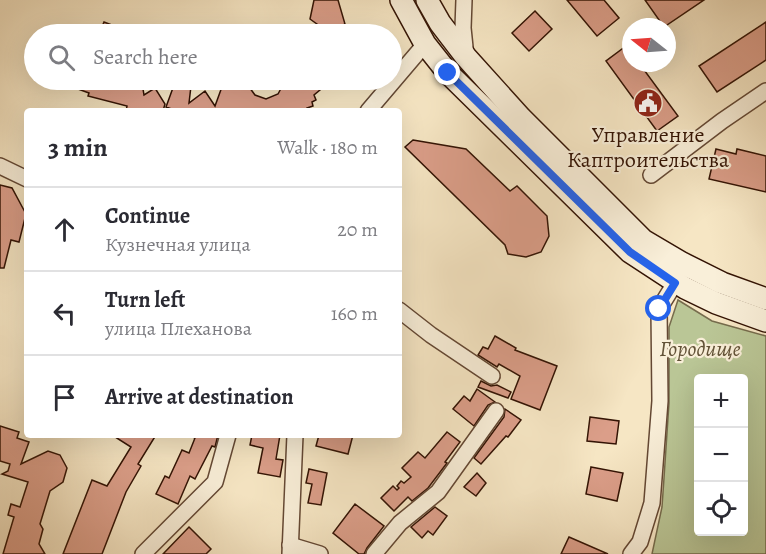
<!DOCTYPE html>
<html lang="en">
<head>
<meta charset="utf-8">
<style>
  body { margin:0; font-family:Alegreya,serif; background:#f2f2f3; color:#2b2b33 }
  .controls { position:absolute; right:18px; bottom:18px; display:grid; overflow:hidden; border-radius:6px; box-shadow:0 6px 24px #0002 }
  .controls button { width:54px; height:54px; display:grid; place-items:center; padding:0; border:0; border-bottom:2px solid #e1e1e2; background:#fff; color:#2b2b33; font:30px sans-serif }
  .compass { position:absolute; left:622px; top:18px; width:54px; height:54px; border-radius:50%; background:#fff; box-shadow:0 6px 24px #0002; rotate:287deg }
  .stop { position:absolute; width:18px; height:18px; margin:-14px; border:4px solid #2563eb; border-radius:50%; background:#fff }
  .stop.end { background:#2563eb; border-color:#fff; box-shadow:0 2px 6px #0008 }
  .list { margin:0; padding:0; list-style:none }
  h2 { display:flex; justify-content:space-between; align-items:center; height:78px; margin:0; padding:0 24px; font-size:26px }
  h2 small { font-size:20px; font-weight:400; color:#7c7c81 }
  .list li { display:grid; grid-template-columns:39px 1fr auto; gap:18px; align-items:center; box-sizing:border-box; height:84px; padding:0 24px; border-top:2px solid #e1e1e2 }
  .list b { display:block; font-size:22px; white-space:nowrap }
  .list p { margin:0; font-size:20px; white-space:nowrap; color:#7c7c81 }
  .list em { font-size:20px; font-style:normal; color:#7c7c81 }
  .icon { flex:none; width:33px; height:33px; fill:none; stroke:currentColor; stroke-width:2; stroke-linecap:round; stroke-linejoin:round }
  .map { position:relative; flex:none; width:766px; height:554px; overflow:hidden }
  .search { position:absolute; background:#fff; box-shadow:0 6px 24px #0002; left:24px; top:24px; width:378px; height:66px; display:flex; align-items:center; gap:15px; box-sizing:border-box; padding:0 21px; border-radius:33px; color:#7c7c81; font-size:22px }
  .panel { position:absolute; background:#fff; box-shadow:0 6px 24px #0002; left:24px; top:108px; width:378px; height:330px; border-radius:6px }
  .map>svg:first-child { display:block }
  .green { fill:#bac696; stroke:#766c4d; stroke-width:1.5; fill-rule:evenodd }
  .building { fill:#db9e89; stroke:#331304; stroke-width:1.5 }
  .lines { fill:none; stroke-linecap:round; stroke-linejoin:round }
  .street-casing { stroke:#644834; stroke-width:18 }
  .secondary-casing { stroke:#331304; stroke-width:24 }
  .street { stroke:#f9efd9; stroke-width:15 }
  .secondary { stroke:#f9efd9; stroke-width:21 }
  .route { stroke:#2563eb; stroke-width:8 }
  .labels { text-anchor:middle; dominant-baseline:central; stroke-width:4.5; stroke-linejoin:round; paint-order:stroke }
  .poi-label { font-size:22px; fill:#331304; stroke:#f9efd9 }
  .park-label { font-size:22px; font-style:italic; fill:#625237; stroke:#f9efd9 }
</style>
</head>
<body>
<div class="map">
<svg width="766" height="554" viewBox="0 0 766 554">
  <rect width="100%" height="100%" fill="#f6e6c4"/>
  <filter id="stains"><feTurbulence type="fractalNoise" baseFrequency=".00333" numOctaves="4"/><feColorMatrix values="0 0 0 0 .2 0 0 0 0 .09 0 0 0 0 .02 0 0 0 .5 -.17"/></filter>
  <radialGradient id="worn" r=".72"><stop offset=".6" stop-color="#630" stop-opacity="0"/><stop offset="1" stop-color="#630" stop-opacity=".3"/></radialGradient>
  <path class="green" d="M678,300L712,321L766,336V554H652L662,507L664,478L669,403V327ZM698,378H744V532H698Z"/>
  <g class="building">
    <path d="M314,0H338L345,24L343,25L344,30L339,32V34H324L321,27L310,19Z"/>
    <path d="M567,0H604L619,18L597,36Z"/>
    <path d="M645,0H704L664,27Z"/>
    <path d="M535,11L552,29L529,51L512,33Z"/>
    <path d="M104,22L135,34H99Z"/>
    <path d="M766,22V60L717,92L699,66Z"/>
    <path d="M626,46L631,52V63H639L678,116L657,131L606,61Z"/>
    <path d="M81,80H120L136,85L142,83L144,95L155,88L165,104L163,111H126L127,106L88,96L89,93L78,89Z"/>
    <path d="M310,80H332L314,95L316,100L312,102L313,106L307,108L308,111H177L166,107L174,85L184,88L191,86L189,103L205,91L215,106L223,84L233,88L247,84L255,95L266,99L278,94L284,83L298,86L310,82Z"/>
    <path d="M413,140L466,149L510,191L517,186L547,216L549,236L541,252L526,257L508,254L505,245L405,147Z"/>
    <path d="M716,149L736,154L737,149L766,156V192L709,179Z"/>
    <path d="M0,185L12,188L26,214L19,242L11,240L4,268H0Z"/>
    <path d="M495,336L516,348L515,350L557,366L540,410L511,399L520,376L499,364L497,367L478,355L483,347L488,349Z"/>
    <path d="M481,381L491,386L497,385L511,392L508,398L478,387Z"/>
    <path d="M477,389L495,402L488,405L474,426L453,409L464,396L470,401Z"/>
    <path d="M505,409L521,420L508,437L506,436L481,464L474,458L504,417Z"/>
    <path d="M590,417L619,421L616,444L587,441Z"/>
    <path d="M0,426L19,432L17,438L29,442L21,464L48,451L60,455L67,468L63,482L50,491L40,524L43,529L39,544L45,554H3L14,517L8,515L11,504L20,507L28,482L2,474L8,471L10,464L0,461Z"/>
    <path d="M447,432L460,442L445,462L447,463L428,488L412,501L408,497L394,511L381,498L393,486L397,490L399,488L397,486L401,481L404,483L411,477L402,468L418,452L425,458Z"/>
    <path d="M112,435H156L138,464L141,466L126,492L102,554H63L92,480L107,486L131,447Z"/>
    <path d="M188,435H218L215,447L212,446L195,479L190,476L178,504L156,494L165,476L169,478L182,450L189,453L195,438Z"/>
    <path d="M252,435H280L276,459L283,460L280,477L258,473L263,448L250,445Z"/>
    <path d="M319,435H353L348,454L316,446Z"/>
    <path d="M591,467L623,473L617,501L586,494Z"/>
    <path d="M309,469L327,473L321,505L308,503L312,484L306,483Z"/>
    <path d="M477,473L486,483L476,496L464,487Z"/>
    <path d="M355,504L384,526L367,548L364,554H359L333,533Z"/>
    <path d="M435,507L447,516L433,535L428,531L422,538L411,527Z"/>
    <path d="M189,527L211,549L206,554H163Z"/>
    <path d="M569,537L608,554H561Z"/>
  </g>
  <g class="lines">
    <g class="street-casing">
      <g id="street">
        <path d="M464,0L463,28L466,57"/>
        <path d="M368,111L425,44"/>
        <path d="M0,166L27,179"/>
        <path d="M651,175L722,121L766,91"/>
        <path d="M399,310L431,335L492,376"/>
        <path d="M290,545L320,554"/>
        <path d="M143,554L215,482L228,435"/>
        <path d="M290,554L295,435"/>
        <path d="M374,554L400,523L438,492L496,411"/>
        <path d="M631,554L640,542L652,503L660,401L659,309L675,283"/>
      </g>
    </g>
    <g class="secondary-casing">
      <g id="secondary">
        <path d="M401,0L425,44L448,73L630,252L685,288L716,303L766,321"/>
        <path d="M427,0L440,23L466,57L521,118L643,240L682,263L722,283L766,299"/>
      </g>
    </g>
    <use href="#street" class="street"/>
    <use href="#secondary" class="secondary"/>
  </g>
  <g class="lines">
    <path class="route" d="M448,73L630,252L675,283L659,309"/>
  </g>
  <defs>
    <g id="civic-disc" transform="scale(1.5)"><circle r="9.5" fill="#8f2418" stroke="#f9efd9"/><path d="M-.6-6.5H3V-4.5H.6V-3L4-1V1h2V6H-6V1h2V-1L-.6-3ZM-1.2 2.5V6h2.4V2.5Z" fill="#fff"/></g>
  </defs>
  <g fill-rule="evenodd">
    <use href="#civic-disc" x="648" y="103"/>
  </g>
  <g class="labels">
    <g class="poi-label">
      <text x="648" y="135">Управление<tspan x="648" dy="25">Каптроительства</tspan></text>
    </g>
    <g class="park-label">
      <text x="700" y="349">Городище</text>
    </g>
  </g>
  <rect width="100%" height="100%" filter="url(#stains)"/>
  <rect width="100%" height="100%" fill="url(#worn)"/>
</svg>
<div class="controls">
<button>+</button>
<button>−</button>
<button><svg class="icon" aria-label="locate" viewBox="0 0 24 24"><circle cx="12" cy="12" r="6"/><path d="M12 2v4M12 18v4M2 12h4M18 12h4"/></svg></button>
</div>
<svg class="compass" viewBox="-18 -18 36 36"><path d="M0-13l5 13h-10z" fill="#e53935"/><path d="M0 13l5-13h-10z" fill="#7c7c81"/></svg>
<div class="stop" style="left:659px;top:309px"></div>
<div class="stop end" style="left:448px;top:73px"></div>
<div class="search"><svg class="icon" aria-label="search" viewBox="0 0 24 24"><circle cx="10" cy="10" r="6"/><path d="M15 15l6 6"/></svg>Search here</div>
<section class="panel">
<h2>3 min<small>Walk · 180 m</small></h2>
<ul class="list">
<li><svg class="icon" aria-label="ahead" viewBox="0 0 24 24"><path d="M12 20V5M6 11l6-6 6 6"/></svg><div><b>Continue</b><p>Кузнечная улица</p></div><em>20 m</em></li>
<li><svg class="icon" aria-label="left" viewBox="0 0 24 24"><path d="M17 20v-9H6M10 6l-5 5 5 5"/></svg><div><b>Turn left</b><p>улица Плеханова</p></div><em>160 m</em></li>
<li><svg class="icon" aria-label="arrive" viewBox="0 0 24 24"><path d="M6 21V4h12l-3 4 3 4H6"/></svg><div><b>Arrive at destination</b></div></li>
</ul>
</section>
</div>
</body>
</html>
